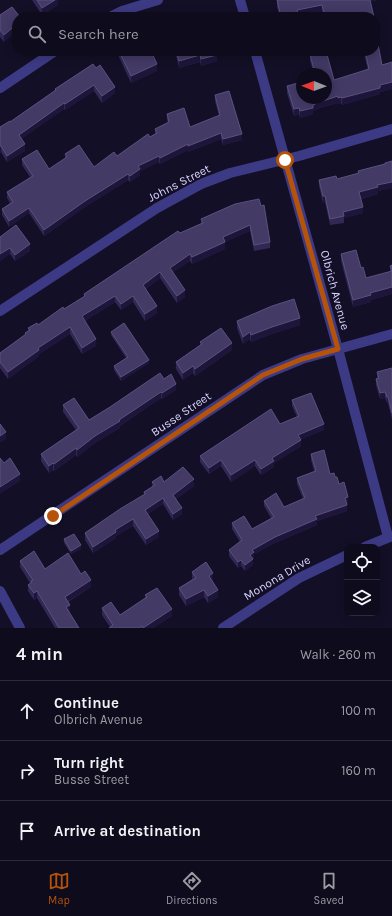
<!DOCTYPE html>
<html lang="en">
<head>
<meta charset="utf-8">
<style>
  body { margin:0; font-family:Karla,sans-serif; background:#1c1929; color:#f1f3f6 }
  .controls { position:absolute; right:12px; bottom:12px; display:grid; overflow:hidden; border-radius:8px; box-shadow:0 2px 10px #0003 }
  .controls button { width:36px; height:36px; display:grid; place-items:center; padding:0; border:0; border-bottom:1px solid #2e2b3b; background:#0e0b1c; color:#f1f3f6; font:20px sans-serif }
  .compass { position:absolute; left:296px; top:68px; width:36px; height:36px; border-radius:50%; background:#0e0b1c; box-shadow:0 2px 10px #0003; rotate:271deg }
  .stop { position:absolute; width:12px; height:12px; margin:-9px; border:3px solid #b45309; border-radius:50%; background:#fff }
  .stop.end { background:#b45309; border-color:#fff; box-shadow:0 1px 4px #0008 }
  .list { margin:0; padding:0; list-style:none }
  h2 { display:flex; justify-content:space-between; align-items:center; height:52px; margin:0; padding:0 16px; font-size:17px }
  h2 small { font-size:13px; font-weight:400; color:#9b9ba3 }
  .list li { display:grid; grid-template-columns:26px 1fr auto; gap:12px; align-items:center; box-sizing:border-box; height:60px; padding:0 16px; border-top:1px solid #2e2b3b }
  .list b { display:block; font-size:15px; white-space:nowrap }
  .list p { margin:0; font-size:13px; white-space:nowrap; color:#9b9ba3 }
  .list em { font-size:13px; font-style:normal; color:#9b9ba3 }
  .icon { flex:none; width:22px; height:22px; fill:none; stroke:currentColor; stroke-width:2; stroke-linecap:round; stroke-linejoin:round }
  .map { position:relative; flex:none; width:392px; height:628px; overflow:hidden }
  .search { position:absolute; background:#0e0b1c; box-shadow:0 2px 10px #0003; left:12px; right:12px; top:12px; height:44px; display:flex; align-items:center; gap:10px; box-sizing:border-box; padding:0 14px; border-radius:16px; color:#9b9ba3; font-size:15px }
  .sheet { height:232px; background:#0e0b1c }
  nav { display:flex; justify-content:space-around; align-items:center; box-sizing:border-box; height:56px; border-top:1px solid #2e2b3b; background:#0e0b1c; font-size:11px; color:#9b9ba3 }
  nav a { display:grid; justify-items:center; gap:2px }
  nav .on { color:#b45309 }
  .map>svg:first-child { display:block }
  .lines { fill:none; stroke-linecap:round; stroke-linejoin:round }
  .minor { stroke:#3d3a85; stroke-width:10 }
  .wall { fill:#312854 }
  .shaded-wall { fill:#1d163a }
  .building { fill:#433a66; stroke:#5a527e }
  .route { stroke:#b45309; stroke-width:5 }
  .labels { text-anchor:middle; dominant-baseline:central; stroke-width:4; stroke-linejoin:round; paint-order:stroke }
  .street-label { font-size:12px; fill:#d9d4ff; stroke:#130f26 }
</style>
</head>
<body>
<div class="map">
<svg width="392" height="628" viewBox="0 0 392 628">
  <rect width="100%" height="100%" fill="#130f26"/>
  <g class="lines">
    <g class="minor">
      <path d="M240,0L245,17"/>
      <path d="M110,17L122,11L158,0"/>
      <path d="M255,51L338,349L388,537"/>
      <path d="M0,88L55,51"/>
      <path d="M0,311L157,208L201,184L230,173L299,156L392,129"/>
      <path d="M365,547L392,536"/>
      <path d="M0,550L263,375L302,359L392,334"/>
      <path d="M0,591L20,628"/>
      <path d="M223,628L299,578L347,555"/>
    </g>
  </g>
  <g class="wall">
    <path d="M32,0H58V5L42,15Z"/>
    <path d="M277,0H377L370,2L374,17H323L322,11L299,17H280L277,7Z"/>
    <path d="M12,7L4,42L0,37V15Z"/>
    <path d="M119,51H172L153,56L157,71L131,83L119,57Z"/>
    <path d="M175,51H216L217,61L201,66L200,62L179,68Z"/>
    <path d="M364,51H375L382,65L392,62V89L380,92V94L342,105L341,103L338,104V103L317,109L313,111V114L300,118L299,114L294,116L287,93V86L302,98L326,74H314L310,61V54L334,80L368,70L364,54Z"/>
    <path d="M93,64L115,93L102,103L94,91L65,110L64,109L21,139L25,151L7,162L1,152L0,153V127L10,122L55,90V89Z"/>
    <path d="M215,95L242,140L223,145L221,139L188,152V150L160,164L159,162L140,171V175L130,182L128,180L85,207L44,236L29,213L9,227L2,215V209L10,203L7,198V192L30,177L22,165V159L49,169L65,158V154L94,167L117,156L155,134V129L168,123L167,120V114L190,127L219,116L215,101Z"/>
    <path d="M392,161V188L378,191V194L361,199L363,213L344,218V223L330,225L325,202L323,203L319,186V180L337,179L358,174V171L385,164Z"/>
    <path d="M235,204L270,242V248L254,251L250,231L225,242V249L192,264L190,261L173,272L185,297L177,303L160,278L146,289L157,313L145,321L133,302L121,310L115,302L85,321L96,346L82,354L70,334L39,354V356L8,379L0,368V353L25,335V333L28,331V328L38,325L64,309L84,297V294L180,233L201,223V219Z"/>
    <path d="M0,237L30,251L15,261L10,254L0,261Z"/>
    <path d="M341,254L361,268L366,278L390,272V266L392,265V294L371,300V302L353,307L341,261Z"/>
    <path d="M237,321L300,325L272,334L251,342L250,339L243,344L237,328Z"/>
    <path d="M111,332L149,363L121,381L114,370V366L126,358L111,335Z"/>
    <path d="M200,342L232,350L195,376L193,373L183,380L176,369V362L200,345Z"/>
    <path d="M392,368V420L388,403H387L385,398L380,399L376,385V379L377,378V372Z"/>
    <path d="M164,379L176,390L162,399L161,398L120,426V428L95,443L77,457L76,455L54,471L53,470L49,473L41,461V454L76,430L63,412V405L89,420Z"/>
    <path d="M292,400L324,430L301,439V446L274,463V467L261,475L255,466L231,482L221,466L209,474L200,462V456L297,417L292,406Z"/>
    <path d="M311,454L330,474L335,477L339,484L348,503L347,504V511L317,521V525L275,543L254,554V558L253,559V565L245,571L241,566L238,568L229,556V550L240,542L232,529V523L252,529L271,518L264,506V501L284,507L303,499L297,484V478L314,471L311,460Z"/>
    <path d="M152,482H164L194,486L176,499L182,514L173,520L163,504L148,514L159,537L146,545L133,526L116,536V538L93,553L85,540V533L144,495V492L152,487Z"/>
    <path d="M64,539L81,549L71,554L64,543Z"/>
    <path d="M20,561L45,569L91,587L68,602L70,612H69L79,628H55L37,598L34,600L28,591V585L30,583L20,567Z"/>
    <path d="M192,572L213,580L212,581L218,597L208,603L204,597L186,606L179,595V588L192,579Z"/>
    <path d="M145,595L172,616L153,628H109L110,627L102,615V608L120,615L145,598Z"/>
  </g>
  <g class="shaded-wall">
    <path d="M55,0H58V5L42,15V8Z"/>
    <path d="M369,0H377L369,2Z"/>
    <path d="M322,5V11L297,17V10Z"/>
    <path d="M17,24V31L4,42V35Z"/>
    <path d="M150,51H172L150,57Z"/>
    <path d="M200,55V62L179,68V61Z"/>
    <path d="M217,55V61L201,66V59Z"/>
    <path d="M157,64V71L131,83V76Z"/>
    <path d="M392,82V89L380,92V94L342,105V98L380,85Z"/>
    <path d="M94,85V91L65,110V104Z"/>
    <path d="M115,87V93L102,103V96Z"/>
    <path d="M338,96V103L317,109L313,111V114L300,118V111L317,103Z"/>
    <path d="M341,97V103L338,104V98Z"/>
    <path d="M64,103V109L19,141V135Z"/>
    <path d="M299,108V114L294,116V109Z"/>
    <path d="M221,133V139L188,152V146Z"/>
    <path d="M242,134V140L223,145V139Z"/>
    <path d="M25,144V151L7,162V156Z"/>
    <path d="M188,144V150L160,164V158Z"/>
    <path d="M0,146H1V152L0,153Z"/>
    <path d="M159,156V162L140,171V175L130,182V176L138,166Z"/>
    <path d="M128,174V180L85,207L44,236V230L85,201Z"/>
    <path d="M392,182V188L378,191V194L359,199V192L377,185Z"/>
    <path d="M323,196H325V202L323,203Z"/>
    <path d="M363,207V213L344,218L343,212Z"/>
    <path d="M29,208V213L9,227V221Z"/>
    <path d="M250,225V231L223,243V237Z"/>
    <path d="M225,242V249L192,264V257Z"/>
    <path d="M30,244V251L15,261V255Z"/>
    <path d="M10,248V254L0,261V254Z"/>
    <path d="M190,254V261L170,274V268Z"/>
    <path d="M160,272V278L143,291V285Z"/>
    <path d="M392,287V294L371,300V302L353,307V300L370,293Z"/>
    <path d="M185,290V297L177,303V296Z"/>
    <path d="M115,296V302L82,323V316Z"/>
    <path d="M133,296V302L121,310V304Z"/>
    <path d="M157,306V313L145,321V314Z"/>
    <path d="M300,318V325L272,334L251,342V335L272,327Z"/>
    <path d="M70,327V334L39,354V356L8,379V372L38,348Z"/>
    <path d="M250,332V339L243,344V337Z"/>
    <path d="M96,339V346L82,354V348Z"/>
    <path d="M232,343V350L195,376V369Z"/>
    <path d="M149,360V363L121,381V377Z"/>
    <path d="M193,366V373L183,380V373Z"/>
    <path d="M176,384V390L162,399V393Z"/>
    <path d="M161,392V398L120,426V428L95,443L77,457V450L95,436Z"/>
    <path d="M385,392V398L380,399V393Z"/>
    <rect x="387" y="397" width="1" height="6"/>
    <path d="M324,424V430L298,441V435Z"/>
    <path d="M6,432V439L0,443V436Z"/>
    <path d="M301,440V446L274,463V467L261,475V469L272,458Z"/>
    <path d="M76,448V455L54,471V464Z"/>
    <path d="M221,460V466L209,474V468Z"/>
    <path d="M255,460V466L231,482V475Z"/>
    <path d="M53,463V470L49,473V466Z"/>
    <path d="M20,474V481L0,494V487Z"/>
    <path d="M194,479V486L173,501V495Z"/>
    <path d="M348,497V503L345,504V498Z"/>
    <path d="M163,498V504L145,516V510Z"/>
    <path d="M347,505V511L317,521V525L275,543L254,554V558L253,559V565L245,571V565L252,550L315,516Z"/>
    <path d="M182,508V514L173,520V514Z"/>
    <path d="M133,519V526L116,536V538L93,553V547L115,530Z"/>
    <path d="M159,531V537L146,545V539Z"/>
    <path d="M81,545V549L71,554V551Z"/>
    <path d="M241,560V566L238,568V562Z"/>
    <path d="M213,573V580L209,583V576Z"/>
    <path d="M91,580V587L65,603V597Z"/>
    <path d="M204,590V597L186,606V599Z"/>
    <path d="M218,590V597L208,603V596Z"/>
    <path d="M37,591V598L34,600V593Z"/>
    <path d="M70,605V612L66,614V607Z"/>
    <path d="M172,609V616L153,628H143Z"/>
  </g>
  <g class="building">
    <path d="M37,0H55L42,8Z"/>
    <path d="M277,0H370L374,17H352V16L347,17H325L322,5L297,10L299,17H281Z"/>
    <path d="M12,7L20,17H17V24L4,35L0,30V15Z"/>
    <path d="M375,44H378L382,65L392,62V82L380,85V88L342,98L341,97L338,98V96L317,103L313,105V108L300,111L299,108L294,109L287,86L302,82V98H326V74H315L310,54L321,51H326L334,80L369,69L365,51H375Z"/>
    <path d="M119,51H151L157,64L131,76Z"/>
    <path d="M176,51H216L217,55L201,59L200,55L179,61Z"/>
    <path d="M93,64L96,68L100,65L115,87L102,96L94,85L65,104L64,103L19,135L25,144L7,156L1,146H0V127L10,121V122L56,90L55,89Z"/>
    <path d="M229,91L242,134L223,139L221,133L188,146V144L160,158L159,156L138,166L140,169L130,176L128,174L85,201L44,230L29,208L9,221L2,209L13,202L7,192L33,176L22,159L37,150L49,169L67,157L65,154L79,145L94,167L114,152L117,156L148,134L150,137L157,133L155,129L169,122L167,114L184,108L190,127L220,115L215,95Z"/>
    <path d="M392,161V182L377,185L378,187L359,192L363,207L343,212L344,216L330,219L325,196H323L319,180L336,176L337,179L359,173L358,171L385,164V163Z"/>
    <path d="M259,199L261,206L264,205L270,242L254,245L250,225L223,237L225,242L192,257L190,254L170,268L185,290L177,296L160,272L143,285L157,306L145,314L133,296L121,304L115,296L82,316L96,339L82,348L70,327L38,348L39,350L8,372L0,362V353L26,334L25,333L30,330L28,328L37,323L38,325L63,307L64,309L85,296L84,294L178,231L180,233L203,223L201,219L235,204Z"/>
    <path d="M16,225L30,244L15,255L10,248L0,254V237Z"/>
    <path d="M356,250L361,268L363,267L366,278L392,271L390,266L392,265V287L370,293L371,295L353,300L341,254Z"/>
    <path d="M294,299L300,318L272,327L251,335L250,332L243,337L237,321L272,306Z"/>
    <path d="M124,323L149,360L121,377L114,366L128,357L111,332Z"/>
    <path d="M221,328L232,343L195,369L193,366L183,373L176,362L202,344L200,342Z"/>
    <path d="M392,368V413L388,397H387L385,392L380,393L376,379L379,378L377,372Z"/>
    <path d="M160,373L164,379L171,374L176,384L162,393L161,392L119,420L120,421L95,436L77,450L76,448L54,464L53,463L49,466L41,454L79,428L63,405L74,398L89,420L110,407Z"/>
    <path d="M311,393L324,424L298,435L301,440L272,458L274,461L261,469L255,460L231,475L221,460L209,468L200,456L271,409L280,424L299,416L292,400Z"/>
    <path d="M0,424L6,432L0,436Z"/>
    <path d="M324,450L330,474L334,473L335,477H337L339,484L344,482L348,497L345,498L347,505L315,516L317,519L275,537L252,550L254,552L250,555L253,559L245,565L241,560L238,562L229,550L242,540L232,523L244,516L252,529L274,517L264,501L276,493L284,507L305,498L297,478L316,471L311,454Z"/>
    <path d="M0,458L4,463L10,458L20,474L0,487Z"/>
    <path d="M183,467L194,479L173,495L182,508L173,514L163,498L145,510L159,531L146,539L133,519L115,530L116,532L93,547L85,533L120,509L145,494L144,492L155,485L152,482L161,476L164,482Z"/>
    <path d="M74,534L81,545L71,551L64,539Z"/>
    <path d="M34,551L45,569L68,553L81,574L85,571L91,580L65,597L70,605L66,607L79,628H59L37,591L34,593L28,585L32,582L31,581L33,580L20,561Z"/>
    <path d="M206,562L213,573L209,576L218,590L208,596L204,590L186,599L179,588L196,578L192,572Z"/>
    <path d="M157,588L172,609L143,628L142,626L139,628H109L113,625L102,608L111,602L120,615L147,597L145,595Z"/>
  </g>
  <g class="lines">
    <path class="route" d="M53,516L263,375L302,359L338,349L285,160"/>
  </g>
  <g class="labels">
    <g class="street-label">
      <text transform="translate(179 183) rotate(-27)">Johns Street</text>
      <text transform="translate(335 290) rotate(75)">Olbrich Avenue</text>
      <text transform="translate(181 414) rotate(-34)">Busse Street</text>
      <text transform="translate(277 578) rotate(-31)">Monona Drive</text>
    </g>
  </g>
</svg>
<div class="controls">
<button><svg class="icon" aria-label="locate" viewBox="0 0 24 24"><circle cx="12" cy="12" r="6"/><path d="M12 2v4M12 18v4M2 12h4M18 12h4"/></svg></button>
<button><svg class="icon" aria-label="layers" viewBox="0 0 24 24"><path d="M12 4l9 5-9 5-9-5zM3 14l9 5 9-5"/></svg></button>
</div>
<svg class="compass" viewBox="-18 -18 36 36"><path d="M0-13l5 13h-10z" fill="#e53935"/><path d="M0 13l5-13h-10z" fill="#9b9ba3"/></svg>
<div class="stop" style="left:285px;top:160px"></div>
<div class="stop end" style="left:53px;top:516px"></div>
<div class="search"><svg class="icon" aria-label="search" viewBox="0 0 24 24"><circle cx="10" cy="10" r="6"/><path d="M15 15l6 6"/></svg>Search here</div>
</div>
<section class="sheet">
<h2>4 min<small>Walk · 260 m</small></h2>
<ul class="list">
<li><svg class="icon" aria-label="ahead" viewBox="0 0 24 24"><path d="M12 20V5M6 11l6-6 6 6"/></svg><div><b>Continue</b><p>Olbrich Avenue</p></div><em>100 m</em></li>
<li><svg class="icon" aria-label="right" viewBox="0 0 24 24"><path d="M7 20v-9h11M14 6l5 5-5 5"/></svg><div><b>Turn right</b><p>Busse Street</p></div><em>160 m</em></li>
<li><svg class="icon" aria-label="arrive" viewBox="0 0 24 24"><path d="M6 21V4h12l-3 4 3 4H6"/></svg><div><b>Arrive at destination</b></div></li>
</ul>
</section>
<nav>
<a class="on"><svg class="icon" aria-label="map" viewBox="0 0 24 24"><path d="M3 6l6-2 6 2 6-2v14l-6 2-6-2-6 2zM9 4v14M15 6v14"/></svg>Map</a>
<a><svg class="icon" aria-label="directions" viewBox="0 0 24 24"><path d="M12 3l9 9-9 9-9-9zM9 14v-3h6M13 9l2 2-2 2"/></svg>Directions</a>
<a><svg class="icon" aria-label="saved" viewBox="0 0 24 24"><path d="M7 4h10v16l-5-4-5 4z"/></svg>Saved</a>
</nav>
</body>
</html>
